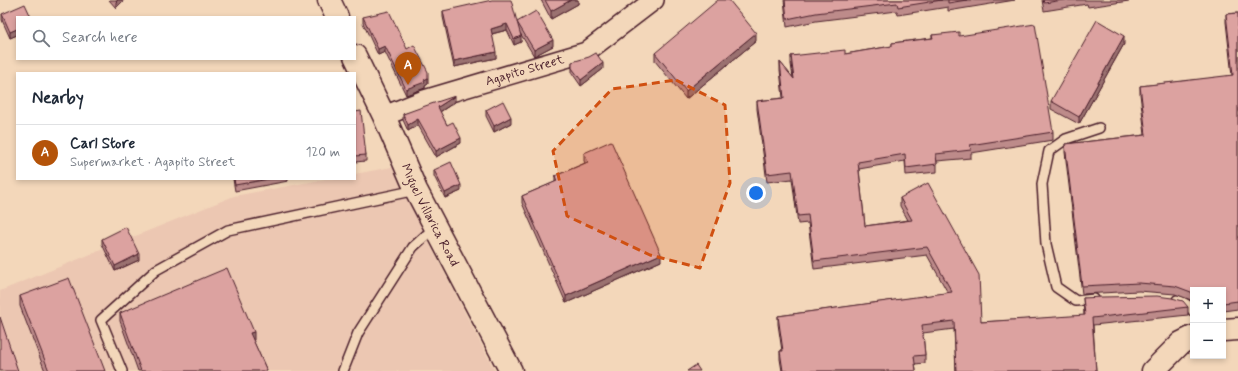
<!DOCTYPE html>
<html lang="en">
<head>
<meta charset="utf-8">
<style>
  body { margin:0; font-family:Mynerve,sans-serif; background:#f6f6f7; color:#1f2937 }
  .controls { position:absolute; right:12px; bottom:12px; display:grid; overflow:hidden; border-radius:0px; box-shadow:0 2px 6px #0003 }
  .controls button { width:36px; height:36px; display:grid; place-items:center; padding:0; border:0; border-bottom:1px solid #e0e1e3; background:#fff; color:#1f2937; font:20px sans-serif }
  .you { position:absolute; left:756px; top:193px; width:14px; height:14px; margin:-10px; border:3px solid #fff; border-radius:50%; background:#1a73e8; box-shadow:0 0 0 6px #1a73e833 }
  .badge { display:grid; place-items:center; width:26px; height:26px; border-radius:50%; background:#b45309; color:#fff; font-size:13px; font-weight:700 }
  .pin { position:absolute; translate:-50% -33px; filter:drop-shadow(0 1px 2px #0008) }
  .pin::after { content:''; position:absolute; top:21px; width:14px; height:12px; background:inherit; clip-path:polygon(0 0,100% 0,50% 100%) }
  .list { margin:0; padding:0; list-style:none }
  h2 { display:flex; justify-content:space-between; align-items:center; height:52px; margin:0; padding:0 16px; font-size:17px }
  h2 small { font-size:13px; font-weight:400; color:#747a83 }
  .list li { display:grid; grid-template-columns:26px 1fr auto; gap:12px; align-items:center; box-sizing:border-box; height:56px; padding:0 16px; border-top:1px solid #e0e1e3 }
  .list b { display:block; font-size:15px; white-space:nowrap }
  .list p { margin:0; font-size:13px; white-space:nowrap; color:#747a83 }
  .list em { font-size:13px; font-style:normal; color:#747a83 }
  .icon { flex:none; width:22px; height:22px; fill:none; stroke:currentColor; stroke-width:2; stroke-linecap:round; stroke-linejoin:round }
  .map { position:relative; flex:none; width:1238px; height:371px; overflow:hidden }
  .search { position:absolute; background:#fff; box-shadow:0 2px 6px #0003; left:16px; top:16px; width:340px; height:44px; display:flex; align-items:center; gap:10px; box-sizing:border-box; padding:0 14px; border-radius:0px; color:#747a83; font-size:15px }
  .panel { position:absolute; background:#fff; box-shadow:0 2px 6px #0003; left:16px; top:72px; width:340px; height:108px; border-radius:0px }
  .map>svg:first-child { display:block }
  .built { fill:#ecc7b2 }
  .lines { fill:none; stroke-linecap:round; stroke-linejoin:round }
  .lane-casing { stroke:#4a1f2b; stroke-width:12 }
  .street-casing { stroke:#4a1f2b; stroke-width:22 }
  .secondary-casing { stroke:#4a1f2b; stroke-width:25 }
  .lane { stroke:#f3d7ba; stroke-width:9 }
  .street { stroke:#f3d7ba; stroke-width:19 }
  .secondary { stroke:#f3d7ba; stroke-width:22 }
  .wall { fill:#bd8b8a; stroke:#4a1f2b }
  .shaded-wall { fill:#9a7170; stroke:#4a1f2b }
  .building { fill:#dca2a0; stroke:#4a1f2b }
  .marked { fill:#d05011; fill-opacity:0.2; stroke:#d05011; stroke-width:3; stroke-dasharray:8 5; stroke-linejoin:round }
  .labels { text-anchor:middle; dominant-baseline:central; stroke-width:4; stroke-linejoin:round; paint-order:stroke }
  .street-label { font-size:13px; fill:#4a1f2b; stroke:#f3d7ba }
</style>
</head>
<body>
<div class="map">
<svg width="1238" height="371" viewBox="0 0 1238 371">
  <rect width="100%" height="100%" fill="#f3d7ba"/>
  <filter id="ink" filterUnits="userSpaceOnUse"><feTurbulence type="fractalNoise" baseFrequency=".025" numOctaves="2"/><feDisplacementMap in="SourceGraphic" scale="8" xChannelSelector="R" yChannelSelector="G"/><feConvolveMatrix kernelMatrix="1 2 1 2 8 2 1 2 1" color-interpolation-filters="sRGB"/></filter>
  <g filter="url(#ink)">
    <path class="built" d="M397,166L426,237L495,371H0V291L234,196L326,179H355V174Z"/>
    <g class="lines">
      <g class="lane-casing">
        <g id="lane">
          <path d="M1094,299L1076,301L1056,287L1046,244L1042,184L1049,151L1066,139L1099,128"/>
          <path d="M1177,300C1182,301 1191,306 1193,311"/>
          <path d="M122,371L101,320L156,270L228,230L416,190"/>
          <path d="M343,371L358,333L413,247L435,227"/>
        </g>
      </g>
      <g class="street-casing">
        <g id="street">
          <path id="s1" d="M384,116L424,100L586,52L654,0"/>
        </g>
      </g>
      <g class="secondary-casing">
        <g id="secondary">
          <path d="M329,0L337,17"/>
          <path id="s2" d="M355,56L384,116L416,190L511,371"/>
          <path d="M1223,330L1238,329"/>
          <path d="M1153,371L1181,343L1193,337"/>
        </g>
      </g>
      <use href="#lane" class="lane"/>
      <use href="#street" class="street"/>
      <use href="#secondary" class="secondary"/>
    </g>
    <g class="wall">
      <path d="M109,0H124L116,8Z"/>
      <path d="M541,0H578V4L551,19Z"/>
      <path d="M784,0H1015L948,11V7L898,15L897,11L816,21L787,27Z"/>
      <path d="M1042,0H1129V1L1088,7L1087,4L1044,11Z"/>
      <path d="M443,11L517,22L553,46L534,56L520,33L521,42L514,45L507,30L492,34L496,58L454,67L443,17Z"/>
      <path d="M1238,13V309L1223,311V290H1193V302L1191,300L1175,294L1139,291L1082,294L1065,152V144L1145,135L1140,94V86L1232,76L1226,22V14Z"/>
      <path d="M2,14L17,17V35L10,38L2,20Z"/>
      <path d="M363,17L407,49L428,84L425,86V88L406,95L385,52L378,55L363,23Z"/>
      <path d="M932,35L959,36L1053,132V140L971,153V158L937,161V172L906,175L905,161L859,169L865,226L908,220L900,206V198L981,322L1084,316L1083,298L1188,307V315L1093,325L1096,371H956L954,329L923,333L925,355V363L915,364L916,371H782L780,359V351H782L778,324V316L948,293L927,255L814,269L808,223L798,224L792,179L767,182L757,109V101L783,98L780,70V62L793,78L791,64V56L845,54L892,46V43L932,38Z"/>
      <path d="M756,41L686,99L655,61V53Z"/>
      <path d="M1124,44L1079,124L1051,109V101Z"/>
      <path d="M572,62L603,69L581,86L572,73Z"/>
      <path d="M455,102L440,112L447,125L461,143L436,157L418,125L408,131L403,120V114Z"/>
      <path d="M486,110L511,123L494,132L486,116Z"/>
      <path d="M355,112L366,155V161L355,162Z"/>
      <path d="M584,153L661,261L566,303L522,203V196L555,182V176L585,163L584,161Z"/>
      <path d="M434,170L461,191L445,198L434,176Z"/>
      <path d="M233,179H288V181L235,191Z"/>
      <path d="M102,239L139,260L115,271L102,244Z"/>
      <path d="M20,296L105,371H45L20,306Z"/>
      <path d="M120,313L254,340H253L267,371H138L120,321Z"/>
    </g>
    <g class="shaded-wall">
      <path d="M118,0H124L116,8V2Z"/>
      <path d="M571,0H578V4L551,19V11Z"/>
      <path d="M507,24V30L491,34V29Z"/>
      <path d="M17,29V35L10,38V32Z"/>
      <path d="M756,33V41L686,99V91Z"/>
      <path d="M521,36V42L514,45V39Z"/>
      <path d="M1124,36V44L1079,124V117Z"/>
      <path d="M553,40V46L534,56V50Z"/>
      <path d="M385,46V52L378,55V49Z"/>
      <path d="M496,52V58L454,67V61Z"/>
      <path d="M603,63V69L581,86V80Z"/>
      <path d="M428,78V84L425,86V88L406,95V89Z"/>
      <path d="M455,96V102L438,113V107Z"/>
      <path d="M511,117V123L494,132V126Z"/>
      <path d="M418,119V125L408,131V125Z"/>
      <path d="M461,138V143L436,157V151Z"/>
      <path d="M461,185V191L445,198V193Z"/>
      <path d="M139,254V260L115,271V266Z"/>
      <path d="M661,254V261L566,303V296Z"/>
      <path d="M254,332V340L250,341V333Z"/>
    </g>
    <g class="building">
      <path d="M492,0H511L521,36L514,39L507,24L491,29L496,52L454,61L443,11Z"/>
      <path d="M545,0H571L551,11Z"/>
      <path d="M718,0H729L756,33L686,91L655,53Z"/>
      <path d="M785,0H942L898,7L897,3L816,13L787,19Z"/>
      <path d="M948,0H967L948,3Z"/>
      <path d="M1043,0H1063L1044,3Z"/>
      <path d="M25,4L31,17H17V29L10,32L2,14Z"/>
      <path d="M389,11L407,49L414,45L428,72V78L424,80L425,82L406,89L385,46L378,49L363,17Z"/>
      <path d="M536,11L553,40L534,50L517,22Z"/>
      <path d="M1238,13V301L1223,303V290H1193V295L1191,292L1175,286L1139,283L1082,286L1065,144L1146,135L1140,86L1233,75L1226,14Z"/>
      <path d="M1097,20L1124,36L1079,117L1051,101Z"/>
      <path d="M1035,24L1053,132L970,145L971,150L936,154L937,164L906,168L905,154L858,162L865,226L912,220L900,198L928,183L979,275L981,322L1085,315L1083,298L1102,297L1157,296L1172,298L1183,301L1188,307L1092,318L1096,371H956L954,321L922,325L925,355L914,356L916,371H783L780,351H783L778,316L952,292L927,247L814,261L808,215L798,216L792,171L767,174L757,101L784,98L780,62L794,79L791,56L845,50V54L892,46V43L933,38L932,35L959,32V36Z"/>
      <path d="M596,53L603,63L581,80L572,68V62L589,57Z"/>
      <path d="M455,96L438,107L447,125L453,122L461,138L436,151L418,119L408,125L403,114L428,105Z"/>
      <path d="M503,101L511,117L494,126L486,110Z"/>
      <path d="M361,111L366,155L355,156V112Z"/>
      <path d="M611,141L661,254L566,296L522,196L557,181L555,176L588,162L584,153Z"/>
      <path d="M451,162L461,185L445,193L434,170Z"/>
      <path d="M234,179H269L235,185Z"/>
      <path d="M126,227L139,254L115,266L102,239Z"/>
      <path d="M227,268L254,332L250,333L267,371H141L120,313Z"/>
      <path d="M69,278L105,371H49L20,296Z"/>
      <path d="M0,317L18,371H0Z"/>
      <path d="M696,365L700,371H687Z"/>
    </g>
  </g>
  <path class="marked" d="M676,80L725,105L730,183L700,268L650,255L567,216L553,151L612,89Z"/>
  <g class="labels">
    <g class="street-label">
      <text stroke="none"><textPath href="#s1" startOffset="148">Agapito Street</textPath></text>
      <text stroke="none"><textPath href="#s2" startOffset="176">Miguel Villarica Road</textPath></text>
    </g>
  </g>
</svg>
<div class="controls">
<button>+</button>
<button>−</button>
</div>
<div class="you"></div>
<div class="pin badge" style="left:408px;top:85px">A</div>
<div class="search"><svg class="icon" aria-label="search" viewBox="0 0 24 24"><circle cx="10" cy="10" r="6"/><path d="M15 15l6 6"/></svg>Search here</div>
<section class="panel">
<h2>Nearby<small></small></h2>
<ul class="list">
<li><span class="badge">A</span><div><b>Carl Store</b><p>Supermarket · Agapito Street</p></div><em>120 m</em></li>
</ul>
</section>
</div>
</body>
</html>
